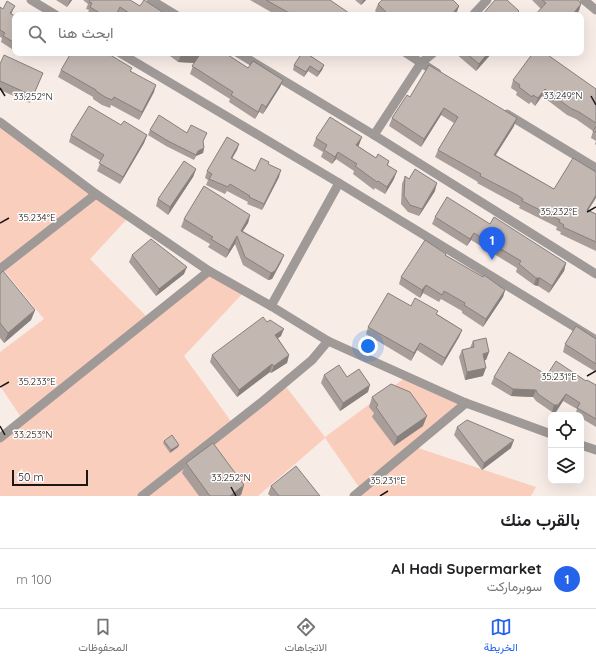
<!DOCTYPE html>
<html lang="ar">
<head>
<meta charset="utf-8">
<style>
  body { margin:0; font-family:Quicksand,Vazirmatn,sans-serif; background:#f2f2f2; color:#202124; direction:rtl }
  .controls { position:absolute; right:12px; bottom:12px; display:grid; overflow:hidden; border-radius:8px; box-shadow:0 4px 16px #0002 }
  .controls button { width:36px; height:36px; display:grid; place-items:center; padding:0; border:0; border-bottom:1px solid #e0e0e0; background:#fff; color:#202124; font:20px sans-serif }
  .scale { position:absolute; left:12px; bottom:10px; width:76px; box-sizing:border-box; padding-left:4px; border:2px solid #1c1716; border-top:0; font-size:11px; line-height:14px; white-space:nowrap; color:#1c1716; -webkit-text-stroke:3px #fff; paint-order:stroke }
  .you { position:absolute; left:368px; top:346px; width:14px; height:14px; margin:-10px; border:3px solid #fff; border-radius:50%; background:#1a73e8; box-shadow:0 0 0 6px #1a73e833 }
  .badge { display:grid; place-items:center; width:26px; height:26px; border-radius:50%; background:#2563eb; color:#fff; font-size:13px; font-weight:700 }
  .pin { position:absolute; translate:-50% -33px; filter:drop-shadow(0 1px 2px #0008) }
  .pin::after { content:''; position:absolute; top:21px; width:14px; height:12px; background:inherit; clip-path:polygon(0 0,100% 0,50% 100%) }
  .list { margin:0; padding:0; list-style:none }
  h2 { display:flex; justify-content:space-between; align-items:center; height:52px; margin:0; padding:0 16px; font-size:17px }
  h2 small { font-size:13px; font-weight:400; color:#757577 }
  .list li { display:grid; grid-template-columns:26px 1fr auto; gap:12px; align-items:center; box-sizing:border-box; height:60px; padding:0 16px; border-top:1px solid #e0e0e0 }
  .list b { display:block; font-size:15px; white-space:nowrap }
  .list p { margin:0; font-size:13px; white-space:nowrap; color:#757577 }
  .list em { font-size:13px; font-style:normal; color:#757577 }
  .icon { flex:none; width:22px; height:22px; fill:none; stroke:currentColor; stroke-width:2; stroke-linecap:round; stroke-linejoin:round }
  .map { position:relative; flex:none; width:596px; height:496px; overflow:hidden; direction:ltr }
  .search { position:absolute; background:#fff; box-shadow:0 4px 16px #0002; left:12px; right:12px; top:12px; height:44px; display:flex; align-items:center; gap:10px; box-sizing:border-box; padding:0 14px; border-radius:8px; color:#757577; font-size:15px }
  .sheet { height:112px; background:#fff }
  nav { display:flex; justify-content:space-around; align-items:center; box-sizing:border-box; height:56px; border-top:1px solid #e0e0e0; background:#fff; font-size:11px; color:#757577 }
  nav a { display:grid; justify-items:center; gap:2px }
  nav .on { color:#2563eb }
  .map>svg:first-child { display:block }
  .green { fill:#facebc }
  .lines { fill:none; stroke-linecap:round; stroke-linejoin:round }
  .minor { stroke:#9f9a98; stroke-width:9 }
  .wall { fill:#a89d99 }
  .shaded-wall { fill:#88807d }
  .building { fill:#c3b7b2; stroke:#88807d }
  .ticks { fill:none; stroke:#1c1716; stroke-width:1.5 }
  .ticks-label { font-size:10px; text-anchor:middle; fill:#1c1716; stroke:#fff; stroke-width:3; stroke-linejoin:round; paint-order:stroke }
</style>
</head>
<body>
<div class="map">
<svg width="596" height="496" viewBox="0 0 596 496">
  <rect width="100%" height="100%" fill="#f8ece7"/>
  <path class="green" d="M0,121L129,217L90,259L149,319L209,271L245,291L184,356L233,424L284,384L325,437L406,377L466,403L415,447L536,487L531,496H354L361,490L325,438L258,496H0V434L23,420L0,386V352L44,319L2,268L0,269Z"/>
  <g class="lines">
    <g class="minor">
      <path d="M31,0L56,15"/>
      <path d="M151,0L176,15"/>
      <path d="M584,0L596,10"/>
      <path d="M473,15L487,0"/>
      <path d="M120,53L339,183L596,340"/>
      <path d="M238,53L374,135L596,274"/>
      <path d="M406,53L437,73"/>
      <path d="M507,114L596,168"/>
      <path d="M0,122L96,194L209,271L271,306L328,341L466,403L551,434"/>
      <path d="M374,135L421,63L433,53"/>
      <path d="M0,269L96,194"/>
      <path d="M271,306L339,183"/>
      <path d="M0,438L209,271"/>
      <path d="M581,445L596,450"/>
      <path d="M142,496L263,401L312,360L328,341"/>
      <path d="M354,496L466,403"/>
    </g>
  </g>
  <g class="wall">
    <path d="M56,0H72L67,7Z"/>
    <path d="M83,0H130L140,6L167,15H87L89,10L86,9L88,4Z"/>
    <path d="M250,0H330L348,15H276Z"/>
    <path d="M355,0H366L361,5Z"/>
    <path d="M532,0H578L579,11L541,9Z"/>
    <path d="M378,4L459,6L456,14L455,15H379L375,11Z"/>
    <path d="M0,7L3,9L12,12L11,14L15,16V51L1,42L2,38L0,37Z"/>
    <path d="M170,53H225L248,68L283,80L280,87L263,114L259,112L255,119L229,102L230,99L190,74L194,63L178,62L170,56Z"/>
    <path d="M455,53H492L476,71Z"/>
    <path d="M0,64L43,73L30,103L0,90Z"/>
    <path d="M294,65H324L322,70L317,77L308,71L304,77L293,70Z"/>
    <path d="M61,70L131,71L154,92L139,120L111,105L110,108L102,105L93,99V97L58,77Z"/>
    <path d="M513,80L596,89V145L595,144L596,141L591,138L593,131L576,119L567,115L542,96L535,106L531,102L529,104L516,95L517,92L511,88Z"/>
    <path d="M410,97L514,126L496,155L596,214V251L560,234L561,232L556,230L557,227L519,208L520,206L514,203L477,183L478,182L435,157L438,150L454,123L441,115L421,147L389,126L392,118Z"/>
    <path d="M121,125L147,135L144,143L120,184L97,171L101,161L69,142L71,135Z"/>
    <path d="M150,130L187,133L205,138L203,141L204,148L203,153L196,156L194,160L166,146L148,135Z"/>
    <path d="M362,137L358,146L376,158L389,161L388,165L394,179L385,194L375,188L374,190L353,174L354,171L336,159L332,164L321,157L323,152L313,146L316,138Z"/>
    <path d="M239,144L237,150L232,158L255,171L268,165L279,177L262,210L247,204L248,202L227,191L225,194L206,185L208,180L205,178L207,171Z"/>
    <path d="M196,169L193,177L168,215L156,206L158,199Z"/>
    <path d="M405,176L409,179L435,191L419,216L408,212L401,204L402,184Z"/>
    <path d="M250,215L248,223L243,231L284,255L281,262L272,279L268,280L243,265L235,244L226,258L208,247L210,244L181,227L184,219Z"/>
    <path d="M435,217L490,224L566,263L564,271L549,293L538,286L534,285L516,272L517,268L471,240L467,246L432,224Z"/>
    <path d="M446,254L445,255L505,290L503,297L483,327L462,313V311L441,299L439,302L423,293L420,298L399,284L401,277Z"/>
    <path d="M132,255L184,274L156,296L129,262Z"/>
    <path d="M0,274L35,310L31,320L4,343L0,338Z"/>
    <path d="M411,306L437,314L462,330L459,337L442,366L417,350L411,361L366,334L368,327Z"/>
    <path d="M267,322L281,336L278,338L289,355L287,363L271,373L270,372L237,397L210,362L212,355Z"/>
    <path d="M596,339V372L563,352L565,344Z"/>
    <path d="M473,341L489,352L486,360H484L483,376L465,380L459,357L462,350L470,348Z"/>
    <path d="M324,375L347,377L368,392L340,411L321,383Z"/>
    <path d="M547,375L586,381L596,385V427L581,418V415H575L577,409L563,401L556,412H552L536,401L533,397L511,396L491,384L494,377Z"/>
    <path d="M372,397L423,426L394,446L372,417L374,413L369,407Z"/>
    <path d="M457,427L511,448L482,470L454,435Z"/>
    <path d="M164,441L179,445L178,447L170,453L163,443Z"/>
    <path d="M186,463L244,485L241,495L239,496H199L182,473Z"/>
    <path d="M271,486L320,496H270L268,494Z"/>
  </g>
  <g class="shaded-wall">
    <path d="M70,0H72L67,7Z"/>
    <path d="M363,0H366L361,5Z"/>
    <path d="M581,4L579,11L576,15H572Z"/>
    <path d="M15,6L12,12L8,19L10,13Z"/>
    <path d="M459,6L456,14L455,15H451Z"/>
    <path d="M488,53H492L476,71L479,64Z"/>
    <path d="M181,55L199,56L196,63L178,62Z"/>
    <path d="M324,65L322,70L317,77L319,72Z"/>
    <path d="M310,66L308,71L304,77L306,72Z"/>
    <path d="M283,80L280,87L263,114L266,107Z"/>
    <path d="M156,85L154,92L139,120L142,112Z"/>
    <path d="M545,89L542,96L535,106L538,98Z"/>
    <path d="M262,104L259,112L255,119L258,112Z"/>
    <path d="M444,108L441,115L421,147L424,139Z"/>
    <path d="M517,118L514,126L491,162L494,155Z"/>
    <path d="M147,135L144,143L120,184L123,177Z"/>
    <path d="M362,137L359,145L354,153L356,145Z"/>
    <path d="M239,144L237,150L229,164L231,158Z"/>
    <path d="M204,148L203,153L196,156L194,160L198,151Z"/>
    <path d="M338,152L336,159L332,164L335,157Z"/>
    <path d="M196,169L193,177L168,215L170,207Z"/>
    <path d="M281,170L279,177L262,210L264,204Z"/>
    <path d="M397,171L394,179L385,194L387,187Z"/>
    <path d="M437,183L435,191L419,216L422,209Z"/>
    <path d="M596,195V198L584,217L587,210Z"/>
    <path d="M250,215L248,223L238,238L241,231Z"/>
    <path d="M474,233L471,240L467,246L470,239Z"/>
    <path d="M237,236L235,244L226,258L229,250Z"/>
    <path d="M284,255L281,262L272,279L268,280L271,273Z"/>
    <path d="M566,263L564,271L549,293L552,286Z"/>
    <path d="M187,267L184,274L156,296L159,289Z"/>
    <path d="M536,278H540L538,286L534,285Z"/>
    <path d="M426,285L423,293L420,298L422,290Z"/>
    <path d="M505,290L503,297L483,327L486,319Z"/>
    <path d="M35,310L31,320L4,343L8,333Z"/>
    <path d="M284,329L281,336L273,342L275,335Z"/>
    <path d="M462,330L459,337L442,366L445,358Z"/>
    <path d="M420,343L417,350L411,361L414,353Z"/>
    <path d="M489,352L486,360L480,361L483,354Z"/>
    <path d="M289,355L287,363L271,373L274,366Z"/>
    <path d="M272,364L270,372L237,397L239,390Z"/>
    <path d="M486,368L483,376L465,380L467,372Z"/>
    <path d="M370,385L368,392L340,411L343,403Z"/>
    <path d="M513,389L536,390L533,397L511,396Z"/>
    <path d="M566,394L563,401L556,412H552L554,405Z"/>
    <path d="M427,416L423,426L394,446L397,437Z"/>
    <path d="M514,440L511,448L482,470L484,463Z"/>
    <path d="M179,445L178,447L170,453L171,450Z"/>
    <path d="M244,485L241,495L239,496H230Z"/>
  </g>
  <g class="building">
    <path d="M90,0H130L140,6L144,0L167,15H132L120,7L116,15H103L90,7L92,3L89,2Z"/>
    <path d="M266,0H330L349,13L347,15H296L292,12L291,14Z"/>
    <path d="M382,0H453L459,6L451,15H405L402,12L399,15H389L378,4Z"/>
    <path d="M495,0H507L519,11L515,15H482Z"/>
    <path d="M542,0H578L581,4L572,15H535L546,3Z"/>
    <path d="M7,1L15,6L10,13L15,16V43L3,36L5,33L0,30V7L3,9Z"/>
    <path d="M71,53H107L132,68L130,71L156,85L142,112L114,97L112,100L105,97L96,91V90L61,70Z"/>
    <path d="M178,53H225L248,68L253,61L283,80L266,107L262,104L258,112L231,95L233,92L192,66L199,56L181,55Z"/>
    <path d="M302,53H306L324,65L319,72L310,66L306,72L294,65Z"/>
    <path d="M466,53H488L479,64Z"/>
    <path d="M533,53H545L596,89V123L579,112L570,108L545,89L538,98L533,95L532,97L519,87L520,85L513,80Z"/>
    <path d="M4,55L43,73L33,96L0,81V64Z"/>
    <path d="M429,65L517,118L494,155L554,189L573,158L596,172V195L587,210L596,214V242L563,227L564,225L559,222L560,220L522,201L523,199L517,195L480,176L481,174L438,150L458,117L444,108L424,139L392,118L407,95L410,97Z"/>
    <path d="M89,106L121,125L124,121L147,135L123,177L99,163L104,155L71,135Z"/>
    <path d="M159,115L187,133L191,125L207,133L203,141L204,148L198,151L196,155L168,141L150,130Z"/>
    <path d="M330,117L362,137L356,145L376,158L378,154L389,161L387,165L397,171L387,187L378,181L377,182L355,166L357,164L338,152L335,157L324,150L327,145L316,138Z"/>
    <path d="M596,126V132L593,131Z"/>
    <path d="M227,137L239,144L231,158L255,171L261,158L269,162L268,164L281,170L264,204L249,197L250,196L230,184L228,187L209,179L212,174L207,171Z"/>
    <path d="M184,161L196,169L170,207L158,199Z"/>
    <path d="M415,169L437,183L422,209L410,205L404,196L405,176L409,179Z"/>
    <path d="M204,186L250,215L241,231L284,255L275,271L271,273L245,257L237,236L229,250L211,239L213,237L184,219Z"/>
    <path d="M447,197L490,224L494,217L566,263L552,286L540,278H536L519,264L521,261L474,233L470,239L435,217Z"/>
    <path d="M151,239L187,267L159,289L132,255Z"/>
    <path d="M425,240L446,254L445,255L483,277L484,275L505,290L486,319L464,305L465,303L444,291L442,295L426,285L422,290L401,277Z"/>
    <path d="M3,271L35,310L8,333L0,323V274Z"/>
    <path d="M388,293L411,306L415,298L438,311L436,314L462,330L445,358L420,343L414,353L368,327Z"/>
    <path d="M263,317L267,322L270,320L284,329L275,335L289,355L274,366L272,364L239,390L212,355Z"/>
    <path d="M576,326L596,339V364L565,344Z"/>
    <path d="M486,338L489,352L483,354L486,368L467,372L462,350L474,347L473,341Z"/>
    <path d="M509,352L547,375L556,361L586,381L587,380L596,385V419L577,408L580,403L566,394L558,405H554L538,394L536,390L513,389L494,377Z"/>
    <path d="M339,365L347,377L359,369L370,385L343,403L324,375Z"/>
    <path d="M391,384L410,392L427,416L397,437L376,407L378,405L372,397Z"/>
    <path d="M467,420L514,440L484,463L457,427Z"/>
    <path d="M172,435L179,445L171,450L164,441Z"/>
    <path d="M213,443L244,485L230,496H210L186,463Z"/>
    <path d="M296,466L320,496H279L271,486Z"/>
  </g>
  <path class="ticks" d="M0,88L5,96M591,96L596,105M587,212L596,207M0,223L9,218M587,376L596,371M0,387L9,382M0,426L5,435M231,487L236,496M380,496L388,491"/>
  <g class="ticks-label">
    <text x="563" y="99">33.249°N</text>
    <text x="33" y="100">33.252°N</text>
    <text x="559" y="215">35.232°E</text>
    <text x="37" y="221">35.234°E</text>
    <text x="559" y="380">35.231°E</text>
    <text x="37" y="385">35.233°E</text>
    <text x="33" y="438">33.253°N</text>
    <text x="231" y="481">33.252°N</text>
    <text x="388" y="484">35.231°E</text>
  </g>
</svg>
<div class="controls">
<button><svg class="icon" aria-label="locate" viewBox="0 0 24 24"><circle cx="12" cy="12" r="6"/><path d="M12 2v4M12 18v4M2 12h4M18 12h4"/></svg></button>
<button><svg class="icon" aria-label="layers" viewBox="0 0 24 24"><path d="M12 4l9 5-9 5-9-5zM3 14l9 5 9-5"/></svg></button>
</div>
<div class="scale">50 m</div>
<div class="you"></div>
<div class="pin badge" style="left:492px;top:260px">1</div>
<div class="search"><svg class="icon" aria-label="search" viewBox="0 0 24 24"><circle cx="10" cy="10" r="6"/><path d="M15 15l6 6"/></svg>ابحث هنا</div>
</div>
<section class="sheet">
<h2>بالقرب منك<small></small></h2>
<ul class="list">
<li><span class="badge">1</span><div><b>Al Hadi Supermarket</b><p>سوبرماركت</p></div><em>100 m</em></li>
</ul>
</section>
<nav>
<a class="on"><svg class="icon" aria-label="map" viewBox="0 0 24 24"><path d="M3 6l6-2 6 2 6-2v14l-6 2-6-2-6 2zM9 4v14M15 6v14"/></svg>الخريطة</a>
<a><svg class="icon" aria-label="directions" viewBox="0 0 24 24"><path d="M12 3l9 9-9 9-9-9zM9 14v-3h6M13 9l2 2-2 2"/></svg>الاتجاهات</a>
<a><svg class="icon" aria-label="saved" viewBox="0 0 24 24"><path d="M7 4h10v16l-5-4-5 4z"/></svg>المحفوظات</a>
</nav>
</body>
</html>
